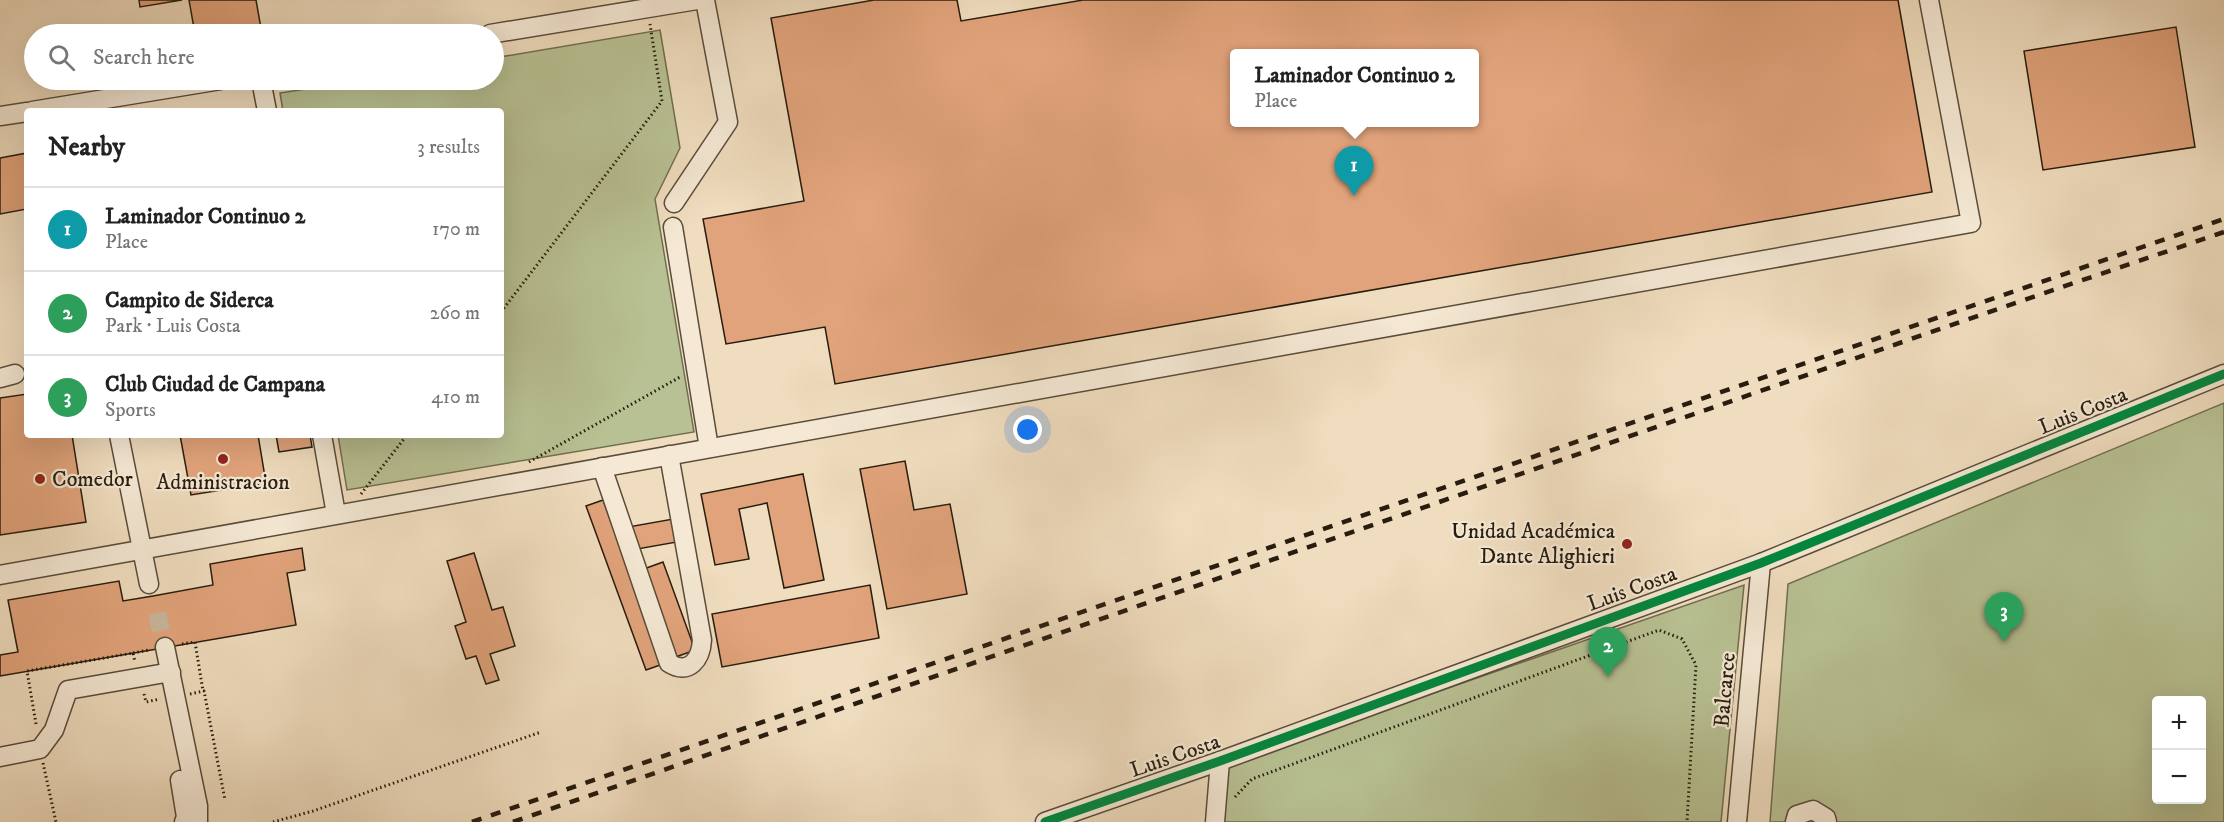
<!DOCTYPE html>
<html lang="en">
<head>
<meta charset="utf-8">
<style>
  body { margin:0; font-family:"IM FELL DW Pica",serif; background:#f6f6f6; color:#222 }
  .controls { position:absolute; right:18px; bottom:18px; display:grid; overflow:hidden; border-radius:6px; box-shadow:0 6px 24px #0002 }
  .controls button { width:54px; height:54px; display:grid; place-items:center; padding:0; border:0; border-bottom:2px solid #e0e0e0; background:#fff; color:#222; font:30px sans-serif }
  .you { position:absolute; left:1028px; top:430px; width:21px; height:21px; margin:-15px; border:4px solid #fff; border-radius:50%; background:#1a73e8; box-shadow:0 0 0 9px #1a73e833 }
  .badge { display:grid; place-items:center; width:39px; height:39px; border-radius:50%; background:#8f2418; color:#fff; font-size:20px; font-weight:700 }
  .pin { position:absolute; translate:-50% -50px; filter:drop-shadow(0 2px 3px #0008) }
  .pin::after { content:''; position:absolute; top:32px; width:21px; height:18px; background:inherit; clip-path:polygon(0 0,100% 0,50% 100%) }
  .popup { position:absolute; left:1230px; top:49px; width:249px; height:78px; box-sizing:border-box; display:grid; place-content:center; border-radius:6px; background:#fff; filter:drop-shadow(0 2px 4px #0005); font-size:20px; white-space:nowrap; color:#767676 }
  .popup b { font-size:22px; color:#222 }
  .popup::after { content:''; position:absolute; left:50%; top:100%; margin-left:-12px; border:12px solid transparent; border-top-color:#fff }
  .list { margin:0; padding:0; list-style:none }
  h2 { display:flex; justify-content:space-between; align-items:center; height:78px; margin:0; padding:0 24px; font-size:26px }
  h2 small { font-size:20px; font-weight:400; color:#767676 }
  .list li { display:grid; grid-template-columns:39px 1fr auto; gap:18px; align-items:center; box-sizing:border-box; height:84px; padding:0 24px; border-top:2px solid #e0e0e0 }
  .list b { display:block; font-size:22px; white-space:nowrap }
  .list p { margin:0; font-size:20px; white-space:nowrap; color:#767676 }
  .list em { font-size:20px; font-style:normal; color:#767676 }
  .icon { flex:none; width:33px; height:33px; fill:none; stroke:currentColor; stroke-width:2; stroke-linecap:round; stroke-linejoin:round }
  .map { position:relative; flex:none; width:2224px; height:822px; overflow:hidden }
  .search { position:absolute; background:#fff; box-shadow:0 6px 24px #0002; left:24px; top:24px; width:480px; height:66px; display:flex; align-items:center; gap:15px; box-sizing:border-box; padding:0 21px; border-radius:33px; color:#767676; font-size:22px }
  .panel { position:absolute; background:#fff; box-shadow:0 6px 24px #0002; left:24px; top:108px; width:480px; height:330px; border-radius:6px }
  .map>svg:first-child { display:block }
  .green { fill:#b8c193; stroke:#706e50; stroke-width:1.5; fill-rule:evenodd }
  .building { fill:#e1a37b; stroke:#271c0e; stroke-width:1.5; fill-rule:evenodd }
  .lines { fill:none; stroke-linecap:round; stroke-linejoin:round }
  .minor-tunnel { stroke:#c8b69c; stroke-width:18; stroke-dasharray:18 9; stroke-linecap:butt }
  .minor-casing { stroke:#594c3a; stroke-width:21 }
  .path { stroke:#271c0e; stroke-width:3; stroke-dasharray:1.5 3; stroke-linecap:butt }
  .minor { stroke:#f5e9d5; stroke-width:18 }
  .rail { stroke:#271c0e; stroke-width:4.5; stroke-dasharray:10 10; stroke-linecap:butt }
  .cycleway-casing { stroke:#f5e9d5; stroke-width:13 }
  .cycleway { stroke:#00873e; stroke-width:9 }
  .poi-dot { fill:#8f2418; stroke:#f5e9d5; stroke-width:2 }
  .labels { text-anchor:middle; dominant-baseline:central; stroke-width:4.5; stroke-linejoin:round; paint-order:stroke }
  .street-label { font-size:22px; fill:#271c0e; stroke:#f5e9d5 }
  .poi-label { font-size:22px; fill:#271c0e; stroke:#f5e9d5; text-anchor:start }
</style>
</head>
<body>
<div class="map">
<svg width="2224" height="822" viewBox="0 0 2224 822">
  <rect width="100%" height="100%" fill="#f0ddbf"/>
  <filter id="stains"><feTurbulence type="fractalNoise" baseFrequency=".00333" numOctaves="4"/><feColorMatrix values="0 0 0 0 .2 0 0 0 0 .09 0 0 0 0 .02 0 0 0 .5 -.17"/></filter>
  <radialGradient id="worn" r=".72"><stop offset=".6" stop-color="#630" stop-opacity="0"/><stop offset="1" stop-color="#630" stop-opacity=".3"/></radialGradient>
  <g class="green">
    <path d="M660,30L680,148L655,199L694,432L347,490L338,435H501V111H283L280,93L362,80H494V58Z"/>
    <path d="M2224,403V822H1770L1788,584ZM2156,700H2202V800H2156Z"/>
    <path d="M1744,585L1721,822H1224L1227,765Z"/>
  </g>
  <g class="building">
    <path d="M139,0H182L140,7Z"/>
    <path d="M189,0H256L262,34H195Z"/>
    <path d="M874,0H957L961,21L1083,0H1898L1932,192L835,384L825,327L726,344L703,219L804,201L771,18ZM1234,53H1474V122H1234Z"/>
    <path d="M2176,27L2195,147L2043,170L2024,51Z"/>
    <path d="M27,153V209L0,214V158Z"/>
    <path d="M27,394V435H72L86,522L0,535V398Z"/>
    <path d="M180,435H258L266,483L191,495Z"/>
    <path d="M276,435H310L312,447L279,452Z"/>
    <path d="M905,461L914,510L950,504L967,594L887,609L860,469Z"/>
    <path d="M803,474L824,580L784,588L767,503L739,509L749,559L715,565L701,494Z"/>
    <path d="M603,500L663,664L646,670L586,506Z"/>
    <path d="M673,519L677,542L632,550L628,527Z"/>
    <path d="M302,548L305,570L287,573L296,625L0,676V655L18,652L8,600L119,581L123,601L153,596L213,585L210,564Z"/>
    <path d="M474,553L492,610L503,607L515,646L490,654L499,680L486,684L476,656L466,659L455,626L466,622L447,561Z"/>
    <path d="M663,562L695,650L673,658L641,570Z"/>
    <path d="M870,585L879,638L722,667L712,614Z"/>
  </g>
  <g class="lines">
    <path class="minor-tunnel" d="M157,613L165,647"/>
    <g class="minor-casing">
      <g id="minor">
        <path d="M490,34L697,0"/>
        <path d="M261,80L267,111"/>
        <path d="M32,111L221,80"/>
        <path d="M0,116L27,112"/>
        <path d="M674,203L728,122L705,0"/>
        <path d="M673,227L709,448"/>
        <path d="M0,378L15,374"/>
        <path d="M119,435L149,584"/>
        <path d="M322,435L336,514"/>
        <path d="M602,467L669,663C689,676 701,659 702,640L669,455"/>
        <path d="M0,575L1971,223L1929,0"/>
        <path d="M165,647L198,806V822"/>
        <path d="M0,757L40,749L54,730L68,690L171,672"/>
        <path d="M180,780L186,817L184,822"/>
        <path d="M1045,822L1220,761L1761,563L2224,374"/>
        <path d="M1215,822L1220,761"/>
        <path d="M1737,822L1761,563"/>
        <path d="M1795,822L1797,815L1813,810L1826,818L1827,822"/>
      </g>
    </g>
    <g class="path">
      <path d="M501,312L662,101L650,24"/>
      <path d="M529,462L680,377"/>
      <path d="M361,494L407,435"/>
      <path d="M182,644L195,642L203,691"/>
      <path d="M133,653L149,650"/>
      <path d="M144,694L146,702L160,699"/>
      <path d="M190,694L204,691L225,800"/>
      <path d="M36,724L27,671L133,653L135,662"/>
      <path d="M43,763L56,822"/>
      <path d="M1235,797L1252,779L1659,630L1682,639L1696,665L1687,822"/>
      <path d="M273,822L313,811L541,732"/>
    </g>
    <use href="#minor" class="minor"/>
    <g class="rail">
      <path d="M472,822L2224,219"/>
      <path d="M513,822L2024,300L2224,232"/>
    </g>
    <g class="cycleway-casing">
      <path id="cycleway" d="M1045,822L1220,761L1761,563L2224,374"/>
    </g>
    <use href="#cycleway" class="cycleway"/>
  </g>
  <g class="poi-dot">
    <circle cx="223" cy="459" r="6"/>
    <circle cx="40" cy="479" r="6"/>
    <circle cx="1627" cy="544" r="6"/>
  </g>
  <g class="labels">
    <g class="street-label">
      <text transform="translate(2083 411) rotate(-22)">Luis Costa</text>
      <text transform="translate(1632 589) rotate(-20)">Luis Costa</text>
      <text transform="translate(1725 690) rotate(-85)">Balcarce</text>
      <text transform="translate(1175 756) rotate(-19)">Luis Costa</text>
    </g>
    <g class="poi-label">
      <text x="52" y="479">Comedor</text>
      <text x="223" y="482" text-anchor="middle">Administracion</text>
      <text x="1615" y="531" text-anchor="end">Unidad Académica<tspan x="1615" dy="25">Dante Alighieri</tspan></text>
    </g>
  </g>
  <rect width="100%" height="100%" filter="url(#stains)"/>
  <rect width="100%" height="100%" fill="url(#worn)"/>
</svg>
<div class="controls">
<button>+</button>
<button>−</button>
</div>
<div class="you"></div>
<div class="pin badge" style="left:1354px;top:196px;background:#0f9aa8">1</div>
<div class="popup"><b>Laminador Continuo 2</b>Place</div>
<div class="pin badge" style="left:1608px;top:677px;background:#2e9e5b">2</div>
<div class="pin badge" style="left:2004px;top:642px;background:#2e9e5b">3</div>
<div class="search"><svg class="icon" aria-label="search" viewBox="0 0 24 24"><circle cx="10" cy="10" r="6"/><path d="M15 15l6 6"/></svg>Search here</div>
<section class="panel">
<h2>Nearby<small>3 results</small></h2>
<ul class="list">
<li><span class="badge" style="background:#0f9aa8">1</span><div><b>Laminador Continuo 2</b><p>Place</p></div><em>170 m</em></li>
<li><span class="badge" style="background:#2e9e5b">2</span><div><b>Campito de Siderca</b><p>Park · Luis Costa</p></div><em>260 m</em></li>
<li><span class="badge" style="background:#2e9e5b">3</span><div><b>Club Ciudad de Campana</b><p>Sports</p></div><em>410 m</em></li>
</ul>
</section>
</div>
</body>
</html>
